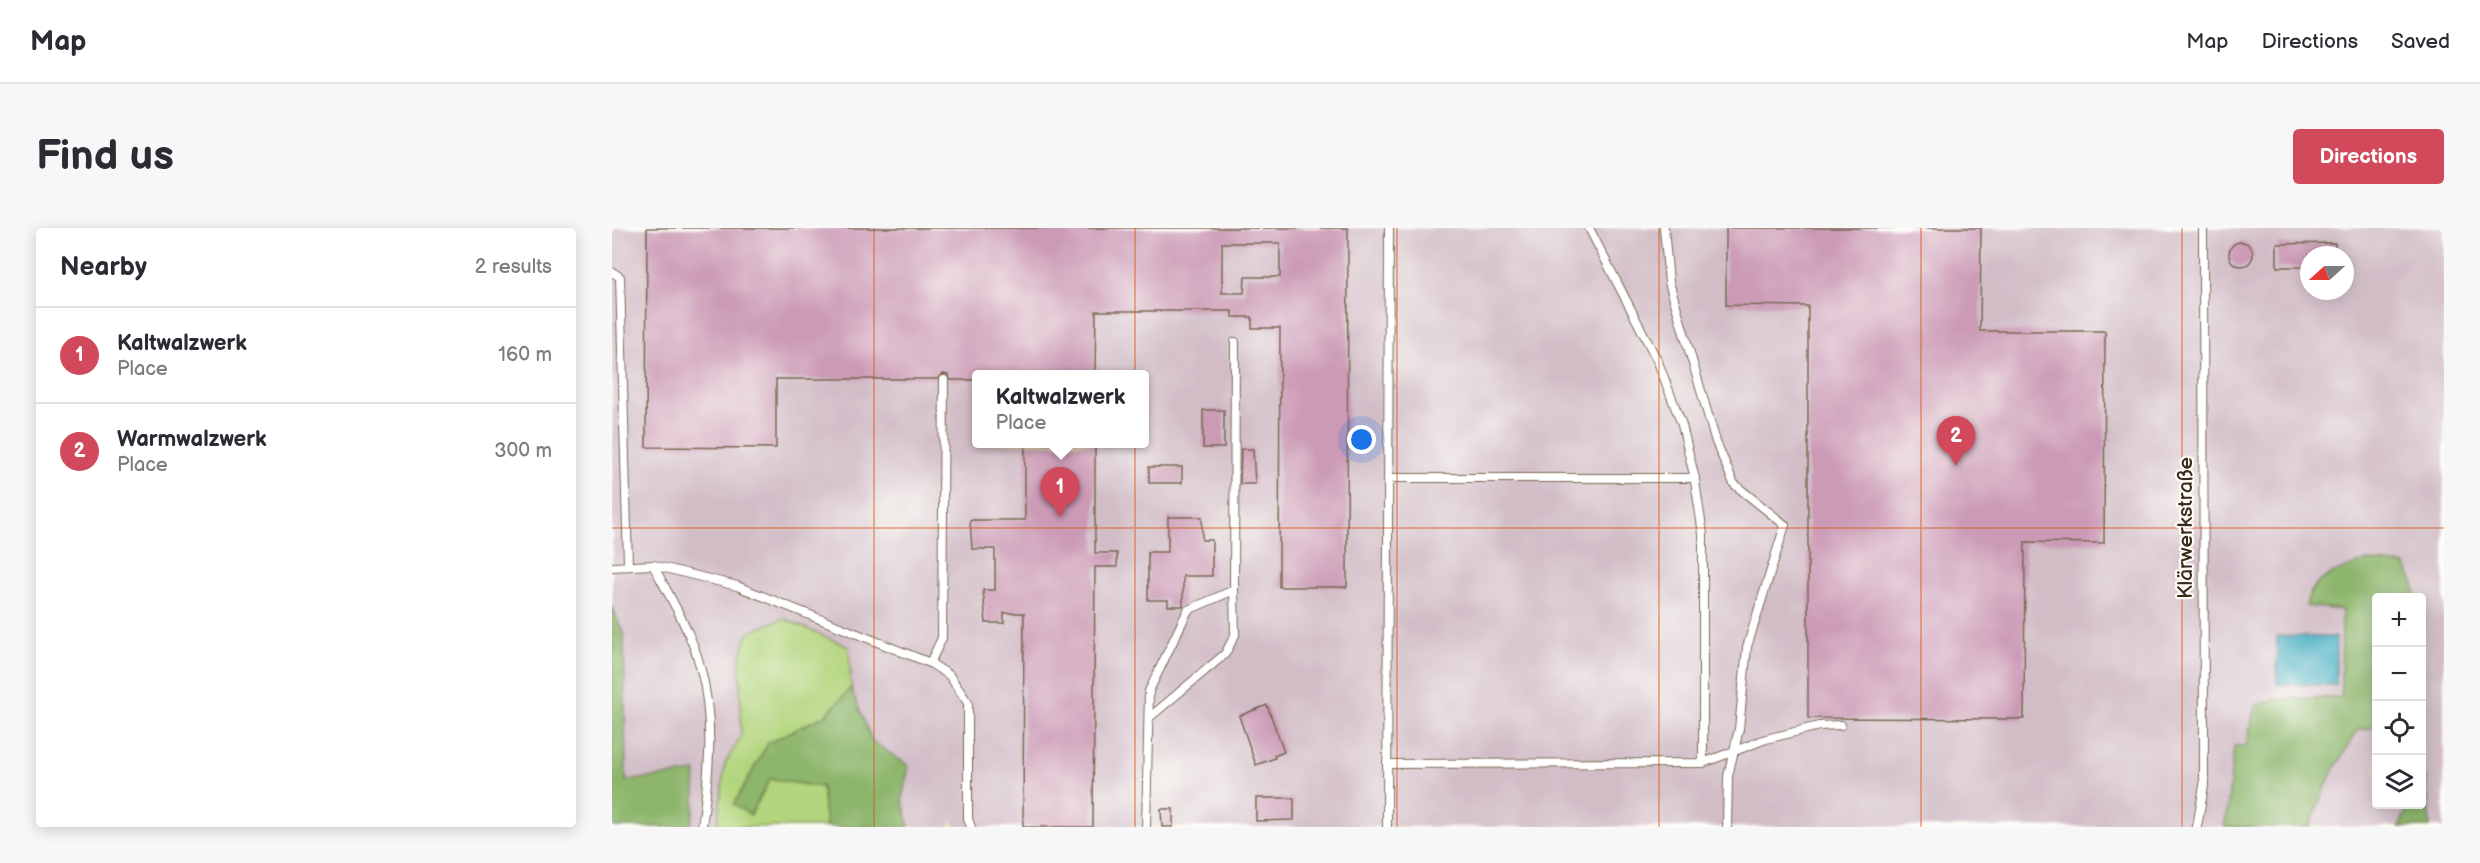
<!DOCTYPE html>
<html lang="en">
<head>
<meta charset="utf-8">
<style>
  body { margin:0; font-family:"Balsamiq Sans",sans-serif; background:#f7f7f7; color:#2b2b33 }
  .controls { position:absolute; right:18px; bottom:18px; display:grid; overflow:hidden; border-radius:6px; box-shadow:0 3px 15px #0003 }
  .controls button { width:54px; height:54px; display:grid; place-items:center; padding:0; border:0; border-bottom:2px solid #e1e1e2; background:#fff; color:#2b2b33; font:30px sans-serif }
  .compass { position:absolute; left:1688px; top:18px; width:54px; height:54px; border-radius:50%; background:#fff; box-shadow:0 3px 15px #0003; rotate:249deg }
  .you { position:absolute; left:750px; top:212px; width:21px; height:21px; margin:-15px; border:4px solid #fff; border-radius:50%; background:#1a73e8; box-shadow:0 0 0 9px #1a73e833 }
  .badge { display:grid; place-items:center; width:39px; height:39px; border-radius:50%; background:#d1495b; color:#fff; font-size:20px; font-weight:700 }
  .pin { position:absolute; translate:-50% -50px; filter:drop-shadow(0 2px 3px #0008) }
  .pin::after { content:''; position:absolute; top:32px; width:21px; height:18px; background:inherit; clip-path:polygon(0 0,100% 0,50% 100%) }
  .popup { position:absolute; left:360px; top:142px; width:177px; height:78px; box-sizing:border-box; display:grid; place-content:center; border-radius:6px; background:#fff; filter:drop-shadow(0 2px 4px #0005); font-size:20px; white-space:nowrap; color:#7c7c81 }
  .popup b { font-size:22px; color:#2b2b33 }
  .popup::after { content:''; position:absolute; left:50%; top:100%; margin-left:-12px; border:12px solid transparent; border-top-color:#fff }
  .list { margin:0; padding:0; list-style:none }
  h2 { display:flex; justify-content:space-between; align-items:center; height:78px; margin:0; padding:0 24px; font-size:26px }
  h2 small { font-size:20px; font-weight:400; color:#7c7c81 }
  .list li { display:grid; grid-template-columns:39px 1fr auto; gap:18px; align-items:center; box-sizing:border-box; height:96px; padding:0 24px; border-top:2px solid #e1e1e2 }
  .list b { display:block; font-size:22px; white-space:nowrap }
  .list p { margin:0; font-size:20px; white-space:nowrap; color:#7c7c81 }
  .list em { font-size:20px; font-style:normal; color:#7c7c81 }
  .icon { flex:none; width:33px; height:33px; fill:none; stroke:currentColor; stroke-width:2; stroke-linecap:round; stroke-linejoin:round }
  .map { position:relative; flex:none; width:1832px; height:599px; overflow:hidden; border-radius:6px }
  header { display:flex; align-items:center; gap:36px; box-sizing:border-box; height:84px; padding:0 30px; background:#fff; border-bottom:2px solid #e1e1e2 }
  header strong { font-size:28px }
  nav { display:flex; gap:33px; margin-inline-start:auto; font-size:21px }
  .intro { display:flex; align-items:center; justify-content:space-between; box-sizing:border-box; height:144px; padding:0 36px }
  h1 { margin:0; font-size:42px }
  .button { padding:15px 27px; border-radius:6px; background:#d1495b; color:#fff; font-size:21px; font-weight:700 }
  main { display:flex; gap:36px; padding:0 36px }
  aside { flex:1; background:#fff; border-radius:6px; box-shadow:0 3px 15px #0003 }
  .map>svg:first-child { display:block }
  .industrial { fill:#d2bdc7; fill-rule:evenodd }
  .green { fill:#b2d57d; stroke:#76804e; stroke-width:1.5 }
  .forest { fill:#8db66c; stroke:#647045; stroke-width:1.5 }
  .water { fill:#41abc1; stroke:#3e6a70; stroke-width:1.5 }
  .building { fill:#cb9ab5; fill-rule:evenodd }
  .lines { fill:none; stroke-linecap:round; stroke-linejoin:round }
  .lane-casing { stroke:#796955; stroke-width:10 }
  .lane { stroke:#fff; stroke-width:8 }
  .grid { fill:none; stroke:#d7540e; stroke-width:1.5; stroke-opacity:0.55 }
  .labels { text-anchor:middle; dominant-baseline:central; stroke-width:4.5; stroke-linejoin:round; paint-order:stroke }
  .street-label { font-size:21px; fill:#3b2a1e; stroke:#fdfcf7 }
</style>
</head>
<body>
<header>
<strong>Map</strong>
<nav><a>Map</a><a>Directions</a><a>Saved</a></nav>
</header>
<div class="intro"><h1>Find us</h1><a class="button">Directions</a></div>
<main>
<aside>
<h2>Nearby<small>2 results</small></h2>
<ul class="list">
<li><span class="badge">1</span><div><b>Kaltwalzwerk</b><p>Place</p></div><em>160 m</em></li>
<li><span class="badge">2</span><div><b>Warmwalzwerk</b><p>Place</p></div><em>300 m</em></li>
</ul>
</aside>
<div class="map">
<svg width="1832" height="599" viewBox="0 0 1832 599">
  <rect width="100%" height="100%" fill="#fdfcf7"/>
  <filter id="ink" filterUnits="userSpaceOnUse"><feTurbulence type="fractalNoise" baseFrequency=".0167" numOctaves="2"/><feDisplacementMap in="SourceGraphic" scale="12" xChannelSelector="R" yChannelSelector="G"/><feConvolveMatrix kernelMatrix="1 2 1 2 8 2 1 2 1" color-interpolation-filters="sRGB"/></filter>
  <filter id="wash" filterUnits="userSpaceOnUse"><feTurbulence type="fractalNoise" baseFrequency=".008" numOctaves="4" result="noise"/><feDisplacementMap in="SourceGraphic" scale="24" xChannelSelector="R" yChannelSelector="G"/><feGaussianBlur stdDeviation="1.35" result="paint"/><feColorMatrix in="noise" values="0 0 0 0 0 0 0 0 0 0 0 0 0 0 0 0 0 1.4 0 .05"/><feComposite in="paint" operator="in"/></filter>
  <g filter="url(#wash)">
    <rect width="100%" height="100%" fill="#edddba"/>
    <g class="industrial">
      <path d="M0,0H1832V599H1818L1814,550L1810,546V370L1803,369V359L1696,366L1694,378L1730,382L1729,469L1663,471L1634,518H1622L1615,584L1612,599H344L340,592L337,599H297L290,570L297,538L260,513L239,460L237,419L128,431L129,508L113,536L105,599H78L82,581L14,553L12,407L0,379ZM1697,27H1733V63H1697ZM364,146H532V216H364Z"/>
      <path d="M1764,499V576L1797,577L1787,599H1697L1717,551L1745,502Z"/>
    </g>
    <path class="green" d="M171,390L237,419L239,460L214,487L156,515L139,587L158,551L210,559L214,599H105L113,536L129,508L128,431L136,405Z"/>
    <g class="forest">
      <path d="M1755,333L1793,337L1803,359V369L1764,370V499L1745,502L1717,551L1697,599H1612L1615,584L1622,518H1634L1643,478L1663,471L1729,469L1730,382L1694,378C1698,349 1731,341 1755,333Z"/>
      <path d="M0,379L12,407L14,553L84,544L82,581L78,599H0Z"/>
      <path d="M239,460L260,513L297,538L290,570L297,599H214L210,559L158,551L138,587L122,576L156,515L214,487Z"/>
      <path d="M1810,546L1814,550L1818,599H1787L1797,577L1810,576Z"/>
    </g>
    <path class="water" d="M1665,408L1724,409V457L1665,456Z"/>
    <g id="blocks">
      <g class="building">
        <path d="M35,0H736L735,359H667L668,100H640V89H620V83H484L483,147H364V152H338L336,147L331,146L326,151H164V220L34,219ZM610,15H668V49H633L632,65H610Z"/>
        <path d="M1114,0H1369L1368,103H1493L1492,315L1413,314L1412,491L1196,490V78L1114,77Z"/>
        <circle cx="1629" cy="26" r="12"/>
        <path d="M1723,15V27H1697V39H1665V16Z"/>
        <rect x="591" y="182" width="21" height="38"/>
        <path d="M413,216H483V325H505V339H483L481,599H411L412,385H392V395H374L371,362H383V321H360L358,292H413Z"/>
        <path d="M629,221H641L643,256H628Z"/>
        <rect x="537" y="239" width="33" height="16"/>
        <path d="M556,289H590V312H600V348H571V378H556V372H536V324H556Z"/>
        <path d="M655,477L672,524L662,528L663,530L644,537L627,488Z"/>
        <path d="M644,570H682V592L644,593Z"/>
        <path d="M549,581H561V599H550Z"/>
      </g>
    </g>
  </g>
  <g filter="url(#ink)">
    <use href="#blocks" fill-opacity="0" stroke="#796955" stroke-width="1.5"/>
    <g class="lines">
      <g class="lane-casing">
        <g id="lane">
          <path d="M977,0L1046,134L1070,197L1082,247L1091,306V535"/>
          <path d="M1052,0L1057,54L1104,214L1122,256L1173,297L1135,419L1127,501L1116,548L1115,599"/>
          <path d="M0,44L8,49L16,337"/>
          <path d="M776,250H1083"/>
          <path d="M41,337C57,367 80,406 88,438C103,491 97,545 90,599"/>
          <path d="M0,339L41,337L125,358L318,435L330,410L332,152"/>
          <path d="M318,435L337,447L356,475V591L359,599"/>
          <path d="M538,489L613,426L623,407L622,362"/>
          <path d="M775,536L1091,535L1154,511L1207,498L1229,497"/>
          <path d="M534,599L537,463L576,382L622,362L623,114"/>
          <path d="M775,599L777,0"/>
          <path d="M1585,599L1592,558L1591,0"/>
        </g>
      </g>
      <use href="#lane" class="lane"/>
    </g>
  </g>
  <path class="grid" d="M262,0V599M523,0V599M785,0V599M1047,0V599M1309,0V599M1570,0V599M0,300H1832"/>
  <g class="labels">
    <g class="street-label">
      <text transform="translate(1573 300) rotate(-90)">Klärwerkstraße</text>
    </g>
  </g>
</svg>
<div class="controls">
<button>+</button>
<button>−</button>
<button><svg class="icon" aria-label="locate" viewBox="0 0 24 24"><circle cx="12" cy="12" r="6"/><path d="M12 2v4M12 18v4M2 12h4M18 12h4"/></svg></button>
<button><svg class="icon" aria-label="layers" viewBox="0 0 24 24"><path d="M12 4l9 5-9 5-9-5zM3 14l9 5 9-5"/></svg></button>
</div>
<svg class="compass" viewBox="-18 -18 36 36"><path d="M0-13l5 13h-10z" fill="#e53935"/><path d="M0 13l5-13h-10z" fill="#7c7c81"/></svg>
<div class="you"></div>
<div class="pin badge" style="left:448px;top:289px">1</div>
<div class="popup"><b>Kaltwalzwerk</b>Place</div>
<div class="pin badge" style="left:1344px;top:238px">2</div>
</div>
</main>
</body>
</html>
